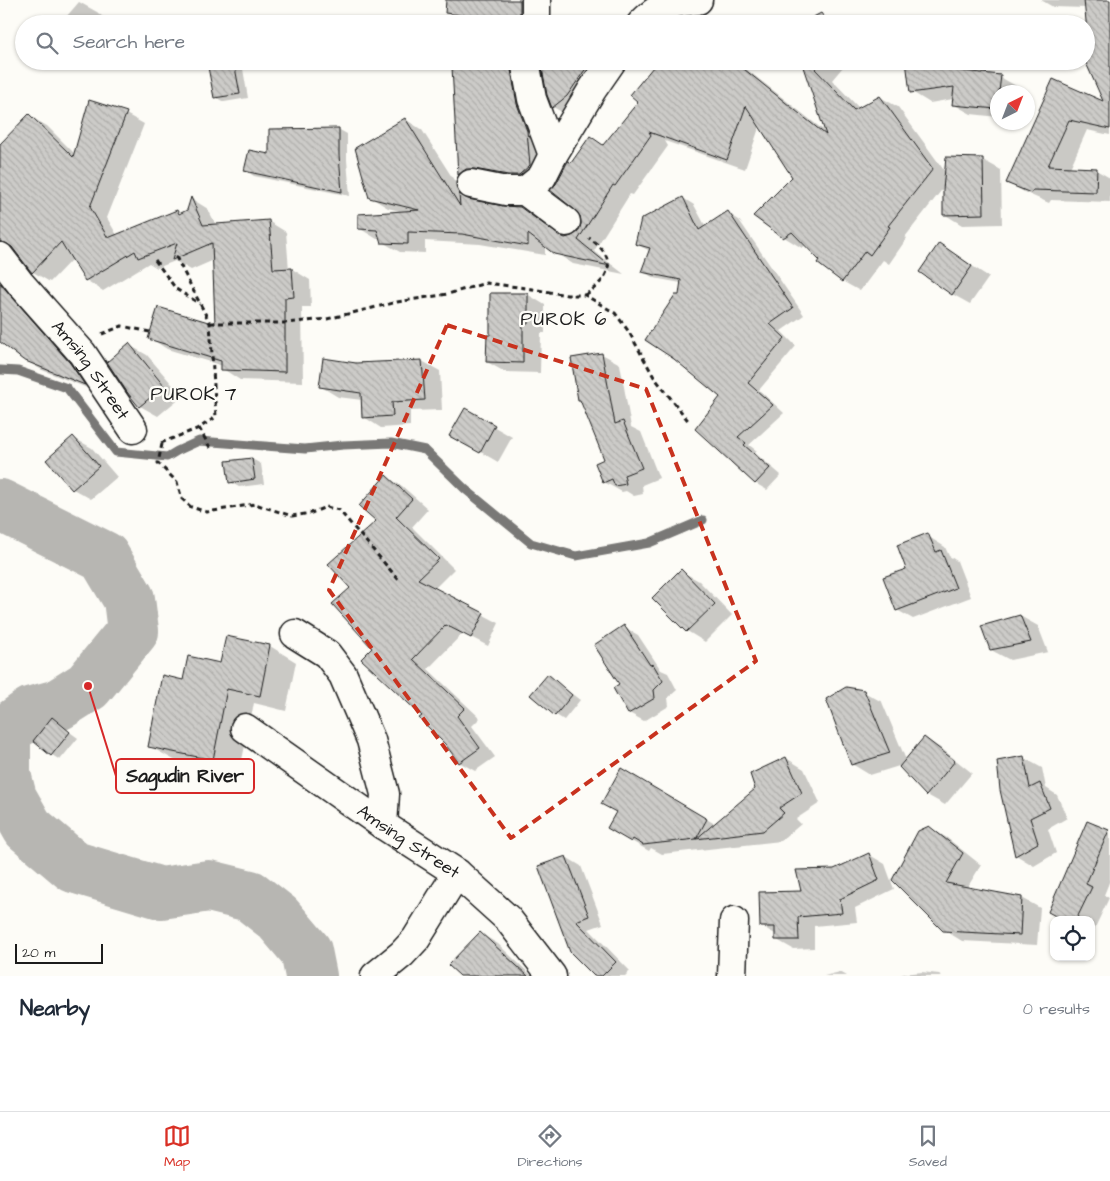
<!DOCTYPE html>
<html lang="en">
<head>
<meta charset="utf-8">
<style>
  body { margin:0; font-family:"Architects Daughter",sans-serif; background:#f6f6f7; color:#1f2937 }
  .controls { position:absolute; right:15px; bottom:15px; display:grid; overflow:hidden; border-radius:10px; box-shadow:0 1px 4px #0004 }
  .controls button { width:45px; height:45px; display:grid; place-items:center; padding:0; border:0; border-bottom:1px solid #e0e1e3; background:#fff; color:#1f2937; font:25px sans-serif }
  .compass { position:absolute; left:990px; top:85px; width:45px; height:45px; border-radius:50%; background:#fff; box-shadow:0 1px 4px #0004; rotate:42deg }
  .scale { position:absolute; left:15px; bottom:12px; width:88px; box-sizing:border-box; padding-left:5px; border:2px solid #1c1c1c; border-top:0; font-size:14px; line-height:18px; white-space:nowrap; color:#1c1c1c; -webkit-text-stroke:4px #fdfcf7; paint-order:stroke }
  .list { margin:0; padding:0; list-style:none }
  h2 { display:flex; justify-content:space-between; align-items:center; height:65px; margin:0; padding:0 20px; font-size:21px }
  h2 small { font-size:16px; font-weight:400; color:#747a83 }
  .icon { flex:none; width:28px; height:28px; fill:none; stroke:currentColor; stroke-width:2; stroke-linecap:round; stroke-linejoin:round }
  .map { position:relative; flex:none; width:1110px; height:976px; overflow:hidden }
  .search { position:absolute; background:#fff; box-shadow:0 1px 4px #0004; left:15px; right:15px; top:15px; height:55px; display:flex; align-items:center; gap:12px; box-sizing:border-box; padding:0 18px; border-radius:28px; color:#747a83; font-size:19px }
  .sheet { height:135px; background:#fff }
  nav { display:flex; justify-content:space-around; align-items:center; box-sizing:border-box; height:70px; border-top:1px solid #e0e1e3; background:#fff; font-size:14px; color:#747a83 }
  nav a { display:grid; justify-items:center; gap:2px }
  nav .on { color:#d93025 }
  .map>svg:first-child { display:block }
  .shadow { fill:#0003 }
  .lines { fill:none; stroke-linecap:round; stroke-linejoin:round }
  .stream { stroke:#797876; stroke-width:9 }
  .river { stroke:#b7b6b2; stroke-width:52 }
  .building { fill:url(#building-back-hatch); stroke:#1c1c1c }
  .street-casing { stroke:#1c1c1c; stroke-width:31 }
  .path { stroke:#1c1c1c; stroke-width:3; stroke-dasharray:5 4; stroke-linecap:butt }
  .street { stroke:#fdfcf7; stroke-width:28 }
  .marked { fill:none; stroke:#c8321e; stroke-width:4; stroke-dasharray:10 6; stroke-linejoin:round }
  .labels { text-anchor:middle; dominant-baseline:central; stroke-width:4.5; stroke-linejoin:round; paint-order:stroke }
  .street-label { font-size:18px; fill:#1c1c1c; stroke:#fdfcf7 }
  .neighbourhood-label { font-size:19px; letter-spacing:1px; fill:#1c1c1c; stroke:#fdfcf7 }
  .leader { fill:none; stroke:#d62828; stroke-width:2 }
  .callout-dot { fill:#d62828; stroke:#fdfcf7; stroke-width:2 }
  .callout { fill:#fdfcf7; stroke:#d62828; stroke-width:2 }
  .callout-label { font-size:19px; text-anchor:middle; font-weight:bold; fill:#1c1c1c }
</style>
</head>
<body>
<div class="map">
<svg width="1110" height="976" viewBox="0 0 1110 976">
  <defs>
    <pattern id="building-back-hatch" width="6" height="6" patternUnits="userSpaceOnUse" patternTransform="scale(1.25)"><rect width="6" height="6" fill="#cccbc8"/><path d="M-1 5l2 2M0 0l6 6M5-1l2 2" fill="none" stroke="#afaeab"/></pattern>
  </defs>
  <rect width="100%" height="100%" fill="#fdfcf7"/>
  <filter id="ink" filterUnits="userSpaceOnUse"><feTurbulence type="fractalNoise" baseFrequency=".02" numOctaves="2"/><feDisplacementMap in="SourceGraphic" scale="10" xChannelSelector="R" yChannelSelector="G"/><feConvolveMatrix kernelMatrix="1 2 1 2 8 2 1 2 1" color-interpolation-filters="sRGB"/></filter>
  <g filter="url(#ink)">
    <g class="shadow">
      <path d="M444,0H531L528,24H495L457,8Z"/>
      <path d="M1041,0H1110V135L1087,130L1070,168L1096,170L1110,178V202L1051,200L1049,203L1026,193L1008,183L1054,81L1105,104L1086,8L1053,7Z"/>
      <path d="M79,2L97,12L111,24H60Z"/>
      <path d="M821,14L838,24H802Z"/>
      <path d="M99,61H117L111,68Z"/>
      <path d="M593,61L610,71L571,117L553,107L548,94L543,63Z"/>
      <path d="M659,61H742L741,65L827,133L802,61H848L832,80L859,108L880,97L898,107L946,173L983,160L1001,170L1002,224L962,225L944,214V187L905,237L907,238L889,264L883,260L860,291L842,281L806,245L802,248L784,237L794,178L760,125L745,169L665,141L668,146L633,195L630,194L594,251L624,274L573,264L545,246V255L480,244L425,241V253L400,252L382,242L381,239H377L359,228L403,212L388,208L370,197L405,119L422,130L466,199L503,208H519L538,218L564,239L572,238L579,233L583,225L572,164L604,146L639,102Z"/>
      <path d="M907,61H949L951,71L1000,77L1018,87V92H998V117L971,114L953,104V99L930,103L912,92Z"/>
      <path d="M234,64L243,69L248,98L224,102L215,97Z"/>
      <path d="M509,65L531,78L552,178L481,187L460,174L454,68Z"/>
      <path d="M126,114L144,124L107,218L117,235L177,212L181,214L188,211L192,199L208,209L216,225L268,221L286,232L289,270L292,269L310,280L311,307H302L303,382L240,380L223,369V366L167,349L150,338L217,326L214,260L191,270L175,261L157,268L149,263L103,291L86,280L73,258L50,282L33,272L16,251L8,255L100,393L42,370L23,359L0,340V146L29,116L47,126L75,154Z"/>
      <path d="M338,129L347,134V160L350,196L254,176L246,171L270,155Z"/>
      <path d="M683,198L694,205L706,227L728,213L739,220L804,315L781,331L796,346L759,390L784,413L749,445L757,451L755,453L781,475L767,490L755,483L680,296L681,283L654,278L642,271L650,251L636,244Z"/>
      <path d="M940,245L989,277L970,304L952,294Z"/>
      <path d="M527,294L545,305V333H541L540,373L505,372L487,362L491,337Z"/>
      <path d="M129,345L147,355L182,396L158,416L140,406Z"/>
      <path d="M602,354L620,364L631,427L641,432L659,478L642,485L643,494L634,496L626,491L622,492L604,482L606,460Z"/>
      <path d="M422,361L440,371L442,410L410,411V426L381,428L364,417L362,400L338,397L320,386L356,364Z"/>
      <path d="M465,410L512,437L498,462L451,435Z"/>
      <path d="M74,438L92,448L117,477L91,499L73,489Z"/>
      <path d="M252,459L261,464L264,484L239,487L230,482Z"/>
      <path d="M386,477L402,486L428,509L412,527L454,569L434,589L499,623L488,646L463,633L428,669L480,718L472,726L495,757L475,771L459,762L374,648L351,588L378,521Z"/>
      <path d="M929,537L945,547L949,556L957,561L971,597L913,619L897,610Z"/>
      <path d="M681,571L699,581L732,615L705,642L687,631L654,598Z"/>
      <path d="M1020,616L1038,626L1048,652L1010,660L991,650Z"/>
      <path d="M624,627L638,635L661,670L668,673L677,690L668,698L669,706L644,721L629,713L621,684Z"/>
      <path d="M270,646L296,662L286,711L254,703L239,774L176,761L149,746L184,681Z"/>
      <path d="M548,676L580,700L564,720L556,715Z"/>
      <path d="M864,692L882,702L906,760L924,738L942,749L972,773L945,805L927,795L899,766L870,775L852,764Z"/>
      <path d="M52,719L78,738L60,760L52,755Z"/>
      <path d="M786,758L804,769L820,803L796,819L801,824L781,841L662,854L651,848L649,851L626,838L617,812L622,770L715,824L756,789Z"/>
      <path d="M1024,758L1042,768L1046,788L1057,795L1067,818L1048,829L1056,853L1034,866L1016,855L1001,790Z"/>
      <path d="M1088,823L1110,832V880L1104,895L1109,898L1092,934L1091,920H1064Z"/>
      <path d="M928,827L947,838L981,865L967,888L1022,898L1040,908L1037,945L962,941L944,930Z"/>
      <path d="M868,854L885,864L894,889L855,908L857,922L814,926V948L793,949L777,940V935L761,926L834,870Z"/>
      <path d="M566,857L581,866L603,924L589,929L630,971L625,976H595L571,951Z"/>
      <path d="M480,933L498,944L532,976H462Z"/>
      <path d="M840,972L847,976H824Z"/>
      <path d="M922,972L939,974L942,976H899L903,974Z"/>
    </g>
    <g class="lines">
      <path class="stream" d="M0,370L18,371L67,388L116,452L167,457L177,451L199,441L305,449L343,445L391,443L425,450L465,489L531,543L576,556L649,543L703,520"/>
      <path class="river" d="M0,505L104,557L129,599L133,631L88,686L58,705L32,712L5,731V774L11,798L28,828L74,867L161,893L209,886L250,896L278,918L306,951L311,976"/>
    </g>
    <g class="building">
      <path d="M446,0H520V12L518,24L445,13Z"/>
      <path d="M1084,0H1110V129L1069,120L1048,166L1097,168L1096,192L1033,190L1031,193L1006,183L1053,79L1103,101L1086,63V21Z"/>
      <path d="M821,13L829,24H800Z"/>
      <path d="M591,61L567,96L552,108L547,95L542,68L546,62Z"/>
      <path d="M658,61H734L826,135L801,61H822L815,69L854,110L880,96L933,169L888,226L890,227L870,255L865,251L842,282L817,263L819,260L792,232L783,238L753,216L792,177L746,106L727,160L649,132L651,135L615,186L613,185L578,240L610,266L554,254L528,234V246L462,234L408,232V244L381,243L377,230L358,229V214L419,210L369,198L355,148L405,118L460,206L459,194L468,199L503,206L520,207L557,234L565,238L572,236L578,232L581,224L580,216L575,210L550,190L556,184L568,161L571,163L590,136L603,145L638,102L630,95Z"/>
      <path d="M906,61H933L934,68L1001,75L999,92H998L997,109L952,105L954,87L910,93Z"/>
      <path d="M234,62L240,94L214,98L208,67Z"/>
      <path d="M510,64L517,104L527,131L530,165L519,175H508L474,169H466L458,175L452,67Z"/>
      <path d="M89,100L127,112L90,207L108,238L177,210L179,214L187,210L191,197L203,225L269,220L273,269L292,268L294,297L285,298V372L221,370V361L148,339L158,307L215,324L212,243L172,260L177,243L138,258L135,251L85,281L61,242L32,273L12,247L6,243L0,242V144L29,114L73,157Z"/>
      <path d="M339,128V155L342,192L244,171L249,150L269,154V129Z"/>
      <path d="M946,157L983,158L984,214L943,215V190Z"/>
      <path d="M683,197L699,230L728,211L793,308L770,324L785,338L748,383L773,405L738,437L746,443L744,445L770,468L755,484L695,429L720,397L674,359L645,340L675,295H679L681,280L641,272L650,248L635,244L641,219Z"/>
      <path d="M939,243L972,266L952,295L919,272Z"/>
      <path d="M0,283L70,363L85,385L23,360L0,342Z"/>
      <path d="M490,293H528V323H523V363L486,362L487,335H490Z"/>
      <path d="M129,343L164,386L139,407L127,392L107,362Z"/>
      <path d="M602,353L615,424L623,421L642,468L624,475L626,484L615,486L612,479L603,483L595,463L604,459L580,400H578L571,358Z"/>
      <path d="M323,358L356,363L422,360L425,400L392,402L393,416L362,418L361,393L319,387Z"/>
      <path d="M465,408L495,425L480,453L449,436Z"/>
      <path d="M73,436L99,466L72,490L46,460Z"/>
      <path d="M252,458L255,479L229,483L226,461Z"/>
      <path d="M386,475L412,499L396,517L439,559L418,579L484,613L471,638L446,625L413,659L465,708L457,716L480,748L459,763L445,744L419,718L422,716L361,659L372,648L332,604L350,588L328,564L376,521L359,506Z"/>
      <path d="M928,533L936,552L941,550L956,588L896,611L883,577L906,569L897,545Z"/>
      <path d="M681,569L715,604L686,632L652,598Z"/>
      <path d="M1020,615L1031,642L990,650L981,626Z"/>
      <path d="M624,625L650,665L653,664L663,681L654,690L655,698L628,714L613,688L619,684L594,645Z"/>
      <path d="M226,636L270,645L260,696L227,689L213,760L148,747L162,675L183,680L188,656L220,663Z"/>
      <path d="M548,674L572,695L555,716L530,695Z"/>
      <path d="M846,687L864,690L890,753L851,765L826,699Z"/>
      <path d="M52,717L70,732L51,756L33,741Z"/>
      <path d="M924,737L955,761L926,796L899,767Z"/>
      <path d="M1024,756L1030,788L1040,783L1050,808L1030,818L1038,843L1015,856L1000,790L997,761Z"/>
      <path d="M786,757L802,793L779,808L784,813L763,831L696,839L755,789L750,774Z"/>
      <path d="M621,768L707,819L696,839L643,845L633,839L631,842L607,828L616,812L601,804Z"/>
      <path d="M1087,821L1109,830L1086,884L1092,887L1076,920H1063L1048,912Z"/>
      <path d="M929,826L963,853L946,883L1022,897L1020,935L943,931L892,880L918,831Z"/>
      <path d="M869,853L879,880L840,899L842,913L798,917L799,940H775V927H760L759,892L801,891L796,870L834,869Z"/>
      <path d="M566,856L589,916L576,921L616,962L602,976H594L570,952L538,866Z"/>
      <path d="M480,932L528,976H460L448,965Z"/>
    </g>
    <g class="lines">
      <g class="street-casing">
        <g id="street">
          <path d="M533,24L536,15V0"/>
          <path d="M641,24C661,3 671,3 698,0"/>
          <path d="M525,61L532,99L553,155"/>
          <path d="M471,184L506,191H525L542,177L553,155L592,90L612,61"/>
          <path d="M525,191L566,222"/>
          <path id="s1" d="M0,257L20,283L82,353L133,429"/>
          <path d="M295,634L327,654L343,675L371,740L385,794L383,825"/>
          <path id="s2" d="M245,728L383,825L457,873L508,919L552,976"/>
          <path d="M375,976L402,954L416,939L457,873"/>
          <path d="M732,976L734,921"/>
        </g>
      </g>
      <g class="path">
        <path d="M155,260L176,289L200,304"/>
        <path d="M585,295C612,277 618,258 589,238"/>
        <path d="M210,323H285L327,319L397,302L448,294L486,283L526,288L567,295H585L615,313L629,332L654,377L690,423"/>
        <path d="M102,334L122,326L150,332"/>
        <path d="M199,428L212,451"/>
        <path d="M161,443L199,428L216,417L210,323L174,253"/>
        <path d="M162,444L158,463L177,482L182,499L191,507L207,512L255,504L292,516L311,513L326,507L339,510L398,579"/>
      </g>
      <use href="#street" class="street"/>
    </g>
  </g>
  <path class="marked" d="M447,325L646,389L756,661L511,838L329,590Z"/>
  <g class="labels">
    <g class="street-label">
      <text stroke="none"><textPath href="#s1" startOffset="145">Amsing Street</textPath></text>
      <text stroke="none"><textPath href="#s2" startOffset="199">Amsing Street</textPath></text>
    </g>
    <g class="neighbourhood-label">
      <text x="564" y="319">PUROK 6</text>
      <text x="194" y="394">PUROK 7</text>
    </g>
  </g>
  <path class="leader" d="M88 686L116 776"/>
  <circle class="callout-dot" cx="88" cy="686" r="5"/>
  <rect class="callout" x="116" y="759" width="138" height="34" rx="5"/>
  <g class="callout-label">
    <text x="185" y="782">Sagudin River</text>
  </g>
</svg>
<div class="controls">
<button><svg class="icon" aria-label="locate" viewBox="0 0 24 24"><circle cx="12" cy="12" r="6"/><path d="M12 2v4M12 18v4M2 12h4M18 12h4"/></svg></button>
</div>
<svg class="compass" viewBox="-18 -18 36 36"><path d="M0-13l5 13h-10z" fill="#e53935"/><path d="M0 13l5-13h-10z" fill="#747a83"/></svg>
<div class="scale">20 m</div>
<div class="search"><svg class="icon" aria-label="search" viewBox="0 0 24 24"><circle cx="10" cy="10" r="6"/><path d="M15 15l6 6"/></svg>Search here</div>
</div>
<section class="sheet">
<h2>Nearby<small>0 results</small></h2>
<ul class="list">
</ul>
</section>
<nav>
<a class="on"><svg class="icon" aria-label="map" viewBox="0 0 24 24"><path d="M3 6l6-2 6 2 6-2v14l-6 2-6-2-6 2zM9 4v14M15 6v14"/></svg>Map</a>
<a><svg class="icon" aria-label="directions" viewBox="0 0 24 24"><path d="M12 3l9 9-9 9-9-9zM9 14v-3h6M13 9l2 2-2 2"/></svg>Directions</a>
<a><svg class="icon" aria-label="saved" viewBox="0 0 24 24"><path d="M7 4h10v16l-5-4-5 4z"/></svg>Saved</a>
</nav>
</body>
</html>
